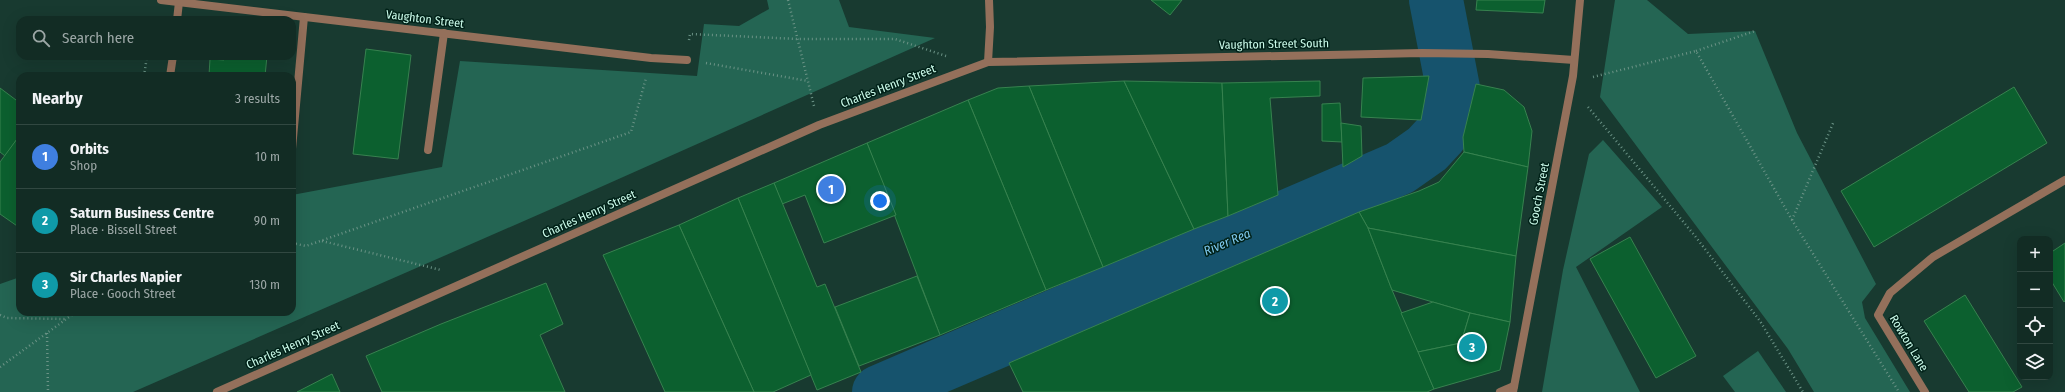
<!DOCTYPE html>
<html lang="en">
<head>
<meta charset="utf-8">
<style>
  body { margin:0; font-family:"Fira Sans Condensed",sans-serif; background:#1f3831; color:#f1f3f6 }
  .controls { position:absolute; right:12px; bottom:12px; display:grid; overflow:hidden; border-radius:8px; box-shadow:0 4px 16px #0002 }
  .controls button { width:36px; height:36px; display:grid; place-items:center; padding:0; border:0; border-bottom:1px solid #314841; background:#122c24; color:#f1f3f6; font:20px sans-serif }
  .you { position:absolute; left:880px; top:201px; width:14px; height:14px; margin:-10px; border:3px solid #fff; border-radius:50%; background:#1a73e8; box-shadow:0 0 0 6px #1a73e833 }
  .badge { display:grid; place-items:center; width:26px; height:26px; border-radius:50%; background:#ea580c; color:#fff; font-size:13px; font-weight:700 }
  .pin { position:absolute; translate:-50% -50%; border:2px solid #fff; box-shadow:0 1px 4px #0006 }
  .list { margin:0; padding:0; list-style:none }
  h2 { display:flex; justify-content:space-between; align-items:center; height:52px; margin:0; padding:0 16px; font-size:17px }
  h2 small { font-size:13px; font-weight:400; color:#9ca7a6 }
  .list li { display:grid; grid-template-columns:26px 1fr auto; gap:12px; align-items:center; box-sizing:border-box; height:64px; padding:0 16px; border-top:1px solid #314841 }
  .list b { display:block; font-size:15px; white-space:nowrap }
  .list p { margin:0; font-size:13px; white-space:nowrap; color:#9ca7a6 }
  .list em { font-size:13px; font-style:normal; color:#9ca7a6 }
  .icon { flex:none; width:22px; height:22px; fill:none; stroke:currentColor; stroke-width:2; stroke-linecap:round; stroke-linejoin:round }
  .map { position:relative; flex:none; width:2065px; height:392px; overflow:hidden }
  .search { position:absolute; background:#122c24; box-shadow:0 4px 16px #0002; left:16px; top:16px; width:280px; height:44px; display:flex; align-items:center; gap:10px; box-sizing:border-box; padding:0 14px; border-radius:12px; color:#9ca7a6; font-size:15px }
  .panel { position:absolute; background:#122c24; box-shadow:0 4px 16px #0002; left:16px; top:72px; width:280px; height:244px; border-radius:12px }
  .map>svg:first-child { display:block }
  .green { fill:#246553 }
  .water { fill:#16536d }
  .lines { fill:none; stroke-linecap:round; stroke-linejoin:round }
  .river { stroke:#16536d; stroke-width:54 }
  .building { fill:#0c602f; stroke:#37824f }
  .path { stroke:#6b9386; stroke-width:2.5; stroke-dasharray:1 3; stroke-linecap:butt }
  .service { stroke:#94705b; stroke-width:8 }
  .minor { stroke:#94705b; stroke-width:8 }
  .tertiary { stroke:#94705b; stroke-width:8 }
  .labels { text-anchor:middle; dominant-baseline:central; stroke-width:3; stroke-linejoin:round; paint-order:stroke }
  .street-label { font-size:12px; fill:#cbfbea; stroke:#002118 }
  .water-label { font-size:13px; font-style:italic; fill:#7fcaf0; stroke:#002118 }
</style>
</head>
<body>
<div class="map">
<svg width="2065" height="392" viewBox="0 0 2065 392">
  <rect width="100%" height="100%" fill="#183a30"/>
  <g class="green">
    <path d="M767,0H839L849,27L935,38L549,210L133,392H0V284L20,277V312H292V195L442,167L460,61L697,76L704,24L739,26L769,9Z"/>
    <path d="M1615,0H1647L1688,34L1755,31L1797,133L1876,284L1862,302L1865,318L1910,392H1814L1788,349L1600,97Z"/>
    <path d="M1603,140L1662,207L1576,267L1640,392H1542L1563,270L1589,154Z"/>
    <path d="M1758,351L1786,392H1735L1723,376Z"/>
  </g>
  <path class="water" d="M1415,0H1459C1475,72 1490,141 1416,185L1400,139L1417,128L1421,120L1429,76Z"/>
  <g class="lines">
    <path class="river" d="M879,392L1400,168L1427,149L1441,134L1449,109L1453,88L1436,0"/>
  </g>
  <g class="building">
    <path d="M1151,0H1182L1170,15Z"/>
    <path d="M1477,0H1545L1543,13L1476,10Z"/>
    <path d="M366,49L411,55L398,159L353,154Z"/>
    <path d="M224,56H267L265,76L209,75L210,59L224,60Z"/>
    <path d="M1429,76L1421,120L1361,117L1363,78Z"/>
    <path d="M1124,81L1194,229L1103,267L1029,86Z"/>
    <path d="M1124,81L1222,83L1228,216L1194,229Z"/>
    <path d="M1320,81V96L1270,98L1278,195L1228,216L1222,83Z"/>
    <path d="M1476,84L1504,90L1524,107L1532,131L1528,167L1464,152L1463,137Z"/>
    <path d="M1029,86L1103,267L1046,290L968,100L998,88Z"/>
    <path d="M2014,87L2047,143L1874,247L1841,191Z"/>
    <path d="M0,88L20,103V135L5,156L0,152Z"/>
    <path d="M968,100L1046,290L940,335L867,143Z"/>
    <path d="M1340,103L1342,142L1322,141V104Z"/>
    <path d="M1341,123L1361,126L1362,156L1343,167Z"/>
    <path d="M20,135V228L0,214V162Z"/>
    <path d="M867,143L896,215L824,243L805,195L782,204L774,183Z"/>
    <path d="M1464,152L1528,167L1516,256L1368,228L1359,212L1419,191L1439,182Z"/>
    <path d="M774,183L817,287L825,284L861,372L817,390L738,198Z"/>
    <path d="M738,198L811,375L773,392H754L679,225Z"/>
    <path d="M1359,212L1368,228L1392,290L1434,389L1427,392H1023L1009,363Z"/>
    <path d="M679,225L754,392H665L603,255Z"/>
    <path d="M1368,228L1516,256L1510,322L1470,313L1392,290Z"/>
    <path d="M1630,237L1696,356L1656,378L1590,259Z"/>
    <path d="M2065,243V301L2064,302L2050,279V253Z"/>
    <path d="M917,276L940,335L859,366L835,307Z"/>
    <path d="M546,283L563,324L540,335L565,392H382L366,356L441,324Z"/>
    <path d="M1965,295L2022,387L2013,392H1969L1924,321Z"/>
    <path d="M1433,302L1470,313L1461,343L1418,352L1401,313Z"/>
    <path d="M1470,313L1510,322L1500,370L1434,389L1418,352L1461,343Z"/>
    <path d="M332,374L340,392H297Z"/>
  </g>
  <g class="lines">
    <g class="path">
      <path d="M788,0L814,106"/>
      <path d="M689,40L690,34L798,39H895L946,56"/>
      <path d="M1696,51L1755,31"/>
      <path d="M706,63L808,81"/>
      <path d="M144,76L147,56"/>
      <path d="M1593,77L1696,51L1792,220L1899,392"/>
      <path d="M1588,107L1695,236L1760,321L1803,392"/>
      <path d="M1792,220L1834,121"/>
      <path d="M322,241L441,270"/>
      <path d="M292,243L306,246L631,132L646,78"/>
      <path d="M0,315L7,318L65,319"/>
      <path d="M47,333L48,392"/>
      <path d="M0,367L76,312"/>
    </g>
    <g class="service">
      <path d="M177,20L179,2"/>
      <path d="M988,62L990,27L989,0"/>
      <path d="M170,76L173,56"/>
      <path d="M292,149L304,17"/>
      <path d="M428,150L444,33"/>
    </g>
    <g class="minor">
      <path d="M161,0L651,58L687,60"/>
      <path d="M217,392L819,125L988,62L1422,53L1488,54L1574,60"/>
      <path d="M1500,392L1514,386"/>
      <path d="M1925,392L1878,315L1890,293L1933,257L2065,180"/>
    </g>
    <path class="tertiary" d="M1513,392L1573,76L1580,0"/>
  </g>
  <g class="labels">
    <g class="street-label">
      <text transform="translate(425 19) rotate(7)">Vaughton Street</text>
      <text transform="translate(1274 44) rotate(-1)">Vaughton Street South</text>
      <text transform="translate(888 86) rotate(-21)">Charles Henry Street</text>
      <text transform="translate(1539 194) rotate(-79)">Gooch Street</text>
      <text transform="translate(589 214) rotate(-24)">Charles Henry Street</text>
      <text transform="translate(1909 343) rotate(59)">Rowton Lane</text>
      <text transform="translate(293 345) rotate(-24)">Charles Henry Street</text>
    </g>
    <g class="water-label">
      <text transform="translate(1227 242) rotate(-23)">River Rea</text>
    </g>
  </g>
</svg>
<div class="controls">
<button>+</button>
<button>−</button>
<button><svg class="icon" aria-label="locate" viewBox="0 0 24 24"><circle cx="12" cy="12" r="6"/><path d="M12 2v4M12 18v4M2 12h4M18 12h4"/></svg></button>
<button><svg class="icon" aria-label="layers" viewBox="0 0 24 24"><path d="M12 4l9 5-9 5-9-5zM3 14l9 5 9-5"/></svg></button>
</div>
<div class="you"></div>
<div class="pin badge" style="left:831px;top:189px;background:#3f7fe0">1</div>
<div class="pin badge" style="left:1275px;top:301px;background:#0f9aa8">2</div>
<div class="pin badge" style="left:1472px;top:347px;background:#0f9aa8">3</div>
<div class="search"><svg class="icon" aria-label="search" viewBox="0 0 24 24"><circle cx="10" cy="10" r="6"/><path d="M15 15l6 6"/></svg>Search here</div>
<section class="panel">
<h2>Nearby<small>3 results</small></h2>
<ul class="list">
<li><span class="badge" style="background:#3f7fe0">1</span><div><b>Orbits</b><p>Shop</p></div><em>10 m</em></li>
<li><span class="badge" style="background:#0f9aa8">2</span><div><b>Saturn Business Centre</b><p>Place · Bissell Street</p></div><em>90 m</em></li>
<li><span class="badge" style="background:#0f9aa8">3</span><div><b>Sir Charles Napier</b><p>Place · Gooch Street</p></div><em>130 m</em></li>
</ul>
</section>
</div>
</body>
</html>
